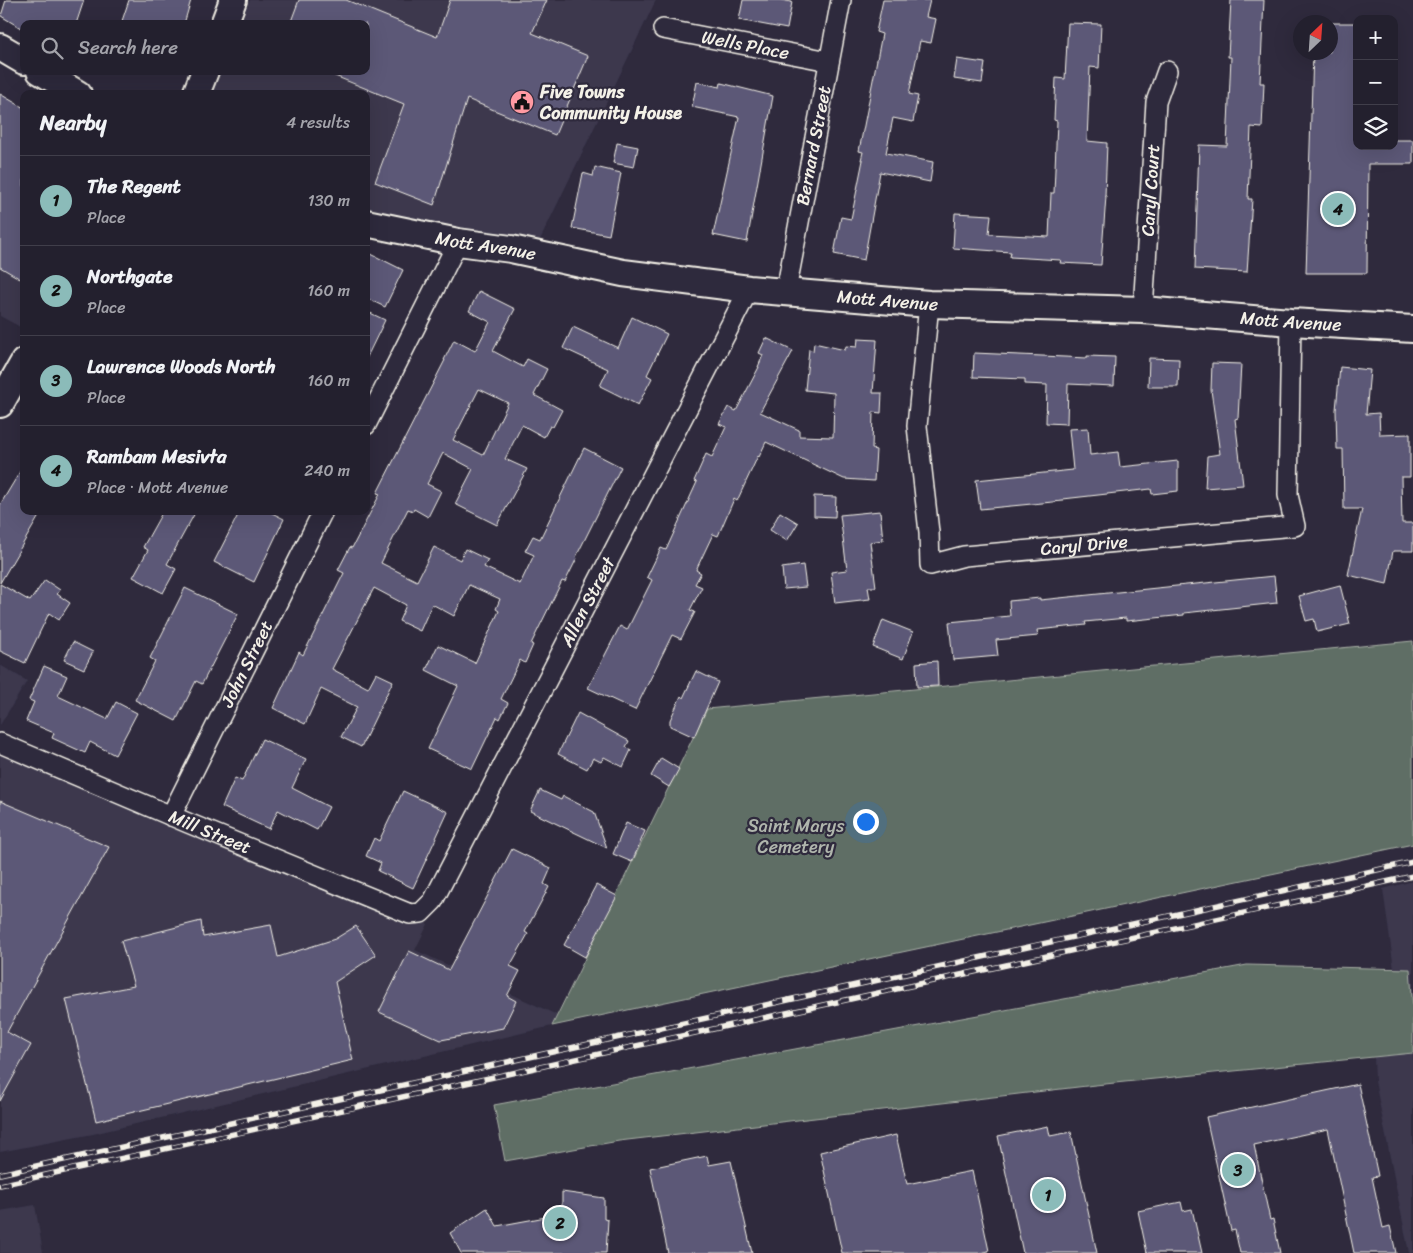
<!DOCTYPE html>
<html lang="en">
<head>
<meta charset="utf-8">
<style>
  body { margin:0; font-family:Sriracha,sans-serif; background:#2f2d3a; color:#f1f3f6 }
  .controls { position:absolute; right:15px; top:15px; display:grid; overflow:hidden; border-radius:10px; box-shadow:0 5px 20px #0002 }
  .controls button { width:45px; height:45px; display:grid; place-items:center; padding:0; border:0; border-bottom:1px solid #403e4a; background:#23202e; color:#f1f3f6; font:25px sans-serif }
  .compass { position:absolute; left:1293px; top:15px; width:45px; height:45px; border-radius:50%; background:#23202e; box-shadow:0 5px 20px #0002; rotate:25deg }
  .you { position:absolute; left:865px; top:821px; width:18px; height:18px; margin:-12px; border:4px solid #fff; border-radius:50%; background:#1a73e8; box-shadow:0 0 0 8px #1a73e833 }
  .badge { display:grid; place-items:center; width:32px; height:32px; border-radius:50%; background:#8bbbb9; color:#111; font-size:16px; font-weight:700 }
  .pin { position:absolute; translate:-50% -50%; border:2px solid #fff; box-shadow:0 1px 5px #0006 }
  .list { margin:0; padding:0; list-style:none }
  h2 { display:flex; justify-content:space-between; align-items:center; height:65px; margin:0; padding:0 20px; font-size:21px }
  h2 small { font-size:16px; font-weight:400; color:#a3a3aa }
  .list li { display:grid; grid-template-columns:32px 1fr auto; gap:15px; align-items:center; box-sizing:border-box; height:90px; padding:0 20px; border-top:1px solid #403e4a }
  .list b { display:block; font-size:19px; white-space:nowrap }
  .list p { margin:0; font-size:16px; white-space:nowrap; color:#a3a3aa }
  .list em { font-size:16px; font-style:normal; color:#a3a3aa }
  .icon { flex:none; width:28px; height:28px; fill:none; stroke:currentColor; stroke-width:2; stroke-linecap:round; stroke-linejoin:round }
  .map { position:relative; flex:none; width:1413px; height:1253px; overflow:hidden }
  .search { position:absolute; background:#23202e; box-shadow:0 5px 20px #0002; left:20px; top:20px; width:350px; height:55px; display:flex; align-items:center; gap:12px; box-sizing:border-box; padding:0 18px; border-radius:10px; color:#a3a3aa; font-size:19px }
  .panel { position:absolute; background:#23202e; box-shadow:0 5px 20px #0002; left:20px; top:90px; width:350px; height:425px; border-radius:10px }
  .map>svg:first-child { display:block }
  .built { fill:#3c384e }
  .green { fill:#5e6e65; stroke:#a9b0a6 }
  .building { fill:#5c5977; stroke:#f4f1e8; fill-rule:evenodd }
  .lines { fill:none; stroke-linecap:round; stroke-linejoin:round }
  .street-casing { stroke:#f4f1e8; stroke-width:22 }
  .secondary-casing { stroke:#f4f1e8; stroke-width:30 }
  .street { stroke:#2f2a3d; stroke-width:19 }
  .secondary { stroke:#2f2a3d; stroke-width:26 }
  .rail-casing { stroke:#f4f1e8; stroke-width:5.5 }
  .rail { stroke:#2f2a3d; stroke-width:4; stroke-dasharray:11; stroke-linecap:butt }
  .labels { text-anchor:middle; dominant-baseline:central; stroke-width:4.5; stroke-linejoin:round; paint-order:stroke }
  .street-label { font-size:18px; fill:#f4f1e8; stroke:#2f2a3d }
  .poi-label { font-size:18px; font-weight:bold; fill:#f4f1e8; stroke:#2f2a3d; text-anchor:start }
  .park-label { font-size:18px; fill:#b0b6ad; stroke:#2f2a3d }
</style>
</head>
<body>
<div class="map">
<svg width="1413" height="1253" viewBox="0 0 1413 1253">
  <rect width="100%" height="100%" fill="#2f2a3d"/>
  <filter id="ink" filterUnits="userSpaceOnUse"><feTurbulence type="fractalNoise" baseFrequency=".02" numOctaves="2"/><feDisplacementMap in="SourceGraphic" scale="10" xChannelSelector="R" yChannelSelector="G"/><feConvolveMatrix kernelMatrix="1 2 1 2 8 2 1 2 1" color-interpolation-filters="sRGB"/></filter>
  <g filter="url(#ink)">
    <g class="built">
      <path d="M250,0H656L538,244L366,211V94H212L221,71H366V24H240Z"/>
      <path d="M24,116V329L0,316V173Z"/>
      <path d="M0,665L27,681L0,725Z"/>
      <path d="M0,741L428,924L415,950L557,1015L552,1026L93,1134L0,1152Z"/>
      <path d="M1413,881V1009L1410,969H1394L1383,889Z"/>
      <path d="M1413,1053V1253H1409L1375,1081L1374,1057Z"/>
      <path d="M35,1205L43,1253H0V1211Z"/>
    </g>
    <g class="green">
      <path d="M1413,641V844L552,1026L707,709Z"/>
      <path d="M1247,965L1410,969L1413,1009V1053L1095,1085L619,1141L505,1161L494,1105Z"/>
    </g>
    <g class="building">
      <path d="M6,0H84L76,24H24V30L1,16Z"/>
      <path d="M129,0H191L184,24H121Z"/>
      <path d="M299,0H346L437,37L450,0H547L532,33L588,56L555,135L467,99L434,205L375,182L404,104L325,72L366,71V24H290Z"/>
      <path d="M743,0H780L792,2L787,29L739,20Z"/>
      <path d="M883,0H930L926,17L936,19L931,43L920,41L909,94L918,96L913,122L893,118L886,153L933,162L930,182L880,172L864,260L834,254L841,217L851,219L863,160H861L863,152L859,151L882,34L876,32Z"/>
      <path d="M1231,0H1264L1260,83H1264L1262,128L1251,127L1248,199H1252L1247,272L1195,269L1199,145L1227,146L1231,57H1228Z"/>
      <path d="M1068,23L1101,24L1099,68L1090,67L1087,141L1107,143L1105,196H1106L1101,265L1060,263L1061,260L1010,257L1011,252L953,248L955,213L991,215L989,234L1049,237L1051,193H1054L1057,121L1054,120L1056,78L1065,79Z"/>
      <path d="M1330,23H1357V146H1394V140H1413V164H1368L1367,273H1306L1313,52H1330Z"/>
      <path d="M957,59L985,63L982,83L954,79Z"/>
      <path d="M697,82L720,87L721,83L773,96L747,242L713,235L739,117L692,107Z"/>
      <path d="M0,94L24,108V281L0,267Z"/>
      <path d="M617,143L638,147L634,167L613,163Z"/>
      <path d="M595,167L621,173L609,235L572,228L583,173L593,176Z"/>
      <path d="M371,254L403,270L385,307L366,298V265Z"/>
      <path d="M479,291L515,309L493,351L523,367L527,359L547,369L534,395L562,410L553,427L550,426L544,437L522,425L505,459L527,469L497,525L455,504L473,469L443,453L427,484L441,491L428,517L414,509L413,511L408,509L381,563L417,581L434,547L460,560L465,549L488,560L484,567L520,584L534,555L525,551L533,536L540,539L584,448L621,467L576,557L577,558L565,582L562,581L531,644L533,645L525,663L520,660L501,699L508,703L500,719L497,717L472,769L428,749L458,686L426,670L438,645L475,663L499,611L496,609L500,599L469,585L454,616L432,604L420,631L399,621L406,605L374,588L332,669L368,688L376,673L393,681L361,747L341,737L357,707L321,689L305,724L273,708L299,652L303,655L344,573L338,570L350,547L352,548L380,494L377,493L445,360H444L454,340L475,351L490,322L469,311ZM479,389L508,403L483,455L453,440Z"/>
      <path d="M366,311L385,320L366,359Z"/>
      <path d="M632,317L667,334L647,375L652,378L638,405L600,386L608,369L563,348L573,327L618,348Z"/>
      <path d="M766,338L793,351L760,412L799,430V436L833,437L834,393L805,390L809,349L813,351L814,343L845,350L846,346L857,347L858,339L877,340L873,393H882L881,413L873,412L872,449L876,450L874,481L844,479L766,442L759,457L758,456L737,501L734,499L718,536L713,534L696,570L701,573L695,584L702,587L690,610L695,612L681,639L672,635L635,710L588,688L620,626L627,630L652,580L647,577L661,548L666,550L697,482L694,481L706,454L712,457L726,427L719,424L728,407L736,411L759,367H758L763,355L759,353Z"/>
      <path d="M974,353L1087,358V356L1115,357L1114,386L1068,384L1067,424L1046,423L1047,385L1025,384V379L973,377Z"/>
      <path d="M1149,358L1179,359L1178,387H1148Z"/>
      <path d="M1212,363L1241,364L1238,418L1235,419L1243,485L1205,488L1207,456L1220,454L1211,390Z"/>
      <path d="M1340,367L1370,370L1366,414L1379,413L1380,435L1410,434V477H1401L1402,523H1413V551H1393L1387,584L1348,575L1362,509H1344L1343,449H1337L1336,410Z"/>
      <path d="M1088,428L1090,455L1118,452L1120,467L1178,461V491L1152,494L1151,489L1063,499V501L980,509L976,480L1073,470L1069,429Z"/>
      <path d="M24,465V511H42L0,583V505Z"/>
      <path d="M814,496L836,497L835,517L814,516Z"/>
      <path d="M163,511H196L167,564L176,569L163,593L133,577L148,550L143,547Z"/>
      <path d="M240,511H268L284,519L254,582L214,562Z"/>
      <path d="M880,511L883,540L870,542L876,587H868L870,599L835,603L831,572L847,570L840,515Z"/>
      <path d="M780,512L798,523L787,541L770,530Z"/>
      <path d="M803,565L806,587L784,589L782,568Z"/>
      <path d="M1274,576L1277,603L1184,613V615L1126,621V618L1085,622L1086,625L1037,630L1038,636L996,640L998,656L953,660L949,622L1010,616L1009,601L1040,598V600Z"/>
      <path d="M45,580L60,590L57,594L70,603L59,620L49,613L25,663L0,651V584L30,601Z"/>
      <path d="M1340,585L1350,624L1317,632L1314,619L1306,621L1299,596Z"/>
      <path d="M185,588L238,614L202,684L196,681L176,721L135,700L155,661L150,658Z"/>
      <path d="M883,620L913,632L903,659L873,647Z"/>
      <path d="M73,642L93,652L84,669L64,660Z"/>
      <path d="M937,661L938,686L917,687L916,663Z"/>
      <path d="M44,666L67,676L58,696L107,719L116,702L137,713L115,755L90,742L85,753L52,738L54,733L26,721L34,702L29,700Z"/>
      <path d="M696,671L718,682L694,737L670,726V720L681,696L683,698Z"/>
      <path d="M578,713L629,741L626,747L631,750L623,767L604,757L601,762L593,758L587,769L558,754Z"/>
      <path d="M262,739L306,759L292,788L329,807L317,830L278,810L269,829L222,807L235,778L242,781Z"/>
      <path d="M661,758L679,769L669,787L651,776Z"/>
      <path d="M540,790L561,800L563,796L594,812L607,848L530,811Z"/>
      <path d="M403,791L448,812L413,888L378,871L381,863L366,856L374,838L379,841Z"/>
      <path d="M0,801L109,847L7,1032L31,1045L0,1101Z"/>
      <path d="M626,823L645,831L632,862L613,854Z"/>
      <path d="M512,849L551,868L544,884L549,887L525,932L528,934L510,966L520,971L507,996L516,1001L503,1028L441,1040L379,1012L409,951L449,970Z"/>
      <path d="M596,885L617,896L585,957L564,945Z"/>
      <path d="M201,921L203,937L271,925L278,957L335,939L356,926L376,955L335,982L353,1060L96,1121L66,999L134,986L121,941Z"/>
      <path d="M1358,1084L1378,1176L1372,1177L1383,1228L1390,1226L1396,1253H1354L1328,1129L1254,1145L1270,1220L1273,1219L1280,1253H1240L1235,1230L1231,1231L1206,1117Z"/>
      <path d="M1048,1126L1050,1136L1071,1132L1097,1253H1023L998,1136Z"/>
      <path d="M896,1135L907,1184L972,1171L989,1251L979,1253H842L820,1152Z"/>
      <path d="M707,1156L709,1165L731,1161L752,1253H668L650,1168Z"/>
      <path d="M562,1192L604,1198V1219L608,1220L606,1253H461L450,1233L487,1208L497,1226L562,1214Z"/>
      <path d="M1181,1202L1183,1211L1192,1209L1202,1253H1147L1138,1211Z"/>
    </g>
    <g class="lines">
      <g class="street-casing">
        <g id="street">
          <path id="s1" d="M663,29L829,61"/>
          <path id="s2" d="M786,291L841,0"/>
          <path id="s3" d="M929,304L917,426L929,532L930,565L964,556L1295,526L1288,495L1291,322"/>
          <path id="s4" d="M1143,310L1156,102L1167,71"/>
          <path d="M366,425L458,242"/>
          <path id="s5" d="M0,743L188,823L410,914L421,913L433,901L749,289"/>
          <path id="s6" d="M171,816L323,511"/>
        </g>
      </g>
      <g class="secondary-casing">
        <g id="secondary">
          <path d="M224,24L233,0"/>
          <path d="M0,47L24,61"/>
          <path d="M40,71L78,94"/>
          <path d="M196,94L205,71"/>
          <path id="s7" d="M366,223L458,242L511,249L623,273L749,289L929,304L1143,310L1291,322L1413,329"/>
          <path d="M0,404L24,362"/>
        </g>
      </g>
      <use href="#street" class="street"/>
      <use href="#secondary" class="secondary"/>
      <g class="rail-casing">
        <g id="rail">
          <path d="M0,1174L1413,862"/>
          <path d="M0,1185L1413,876"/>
        </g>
      </g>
      <use href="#rail" class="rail"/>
    </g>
  </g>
  <defs>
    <g id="civic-disc" transform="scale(1.25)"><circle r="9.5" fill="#ff9aa2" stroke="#2f2a3d"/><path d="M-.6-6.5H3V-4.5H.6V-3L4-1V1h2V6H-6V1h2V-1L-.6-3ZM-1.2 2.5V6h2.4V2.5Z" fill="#111"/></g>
  </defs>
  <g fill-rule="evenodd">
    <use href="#civic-disc" x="522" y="102"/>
  </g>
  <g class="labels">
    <g class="street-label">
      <text stroke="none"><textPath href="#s1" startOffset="84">Wells Place</textPath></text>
      <text stroke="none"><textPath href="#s2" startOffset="148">Bernard Street</textPath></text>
      <text stroke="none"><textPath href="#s4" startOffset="120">Caryl Court</textPath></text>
      <text stroke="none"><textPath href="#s7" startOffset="122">Mott Avenue</textPath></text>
      <text stroke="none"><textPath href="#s7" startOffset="528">Mott Avenue</textPath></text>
      <text stroke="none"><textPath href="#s7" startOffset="932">Mott Avenue</textPath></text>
      <text stroke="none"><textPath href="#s3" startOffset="418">Caryl Drive</textPath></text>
      <text stroke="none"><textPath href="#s5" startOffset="809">Allen Street</textPath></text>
      <text stroke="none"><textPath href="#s6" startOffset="170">John Street</textPath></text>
      <text stroke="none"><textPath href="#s5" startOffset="228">Mill Street</textPath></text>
    </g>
    <g class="poi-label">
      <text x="540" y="92">Five Towns<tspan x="540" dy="21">Community House</tspan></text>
    </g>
    <g class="park-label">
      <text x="796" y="826">Saint Marys<tspan x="796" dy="21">Cemetery</tspan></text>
    </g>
  </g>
</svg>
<div class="controls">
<button>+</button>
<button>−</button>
<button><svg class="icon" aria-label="layers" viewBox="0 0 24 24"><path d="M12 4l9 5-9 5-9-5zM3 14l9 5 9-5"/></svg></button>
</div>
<svg class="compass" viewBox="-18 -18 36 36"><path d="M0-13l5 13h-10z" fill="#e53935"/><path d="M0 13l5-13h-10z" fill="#a3a3aa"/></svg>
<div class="you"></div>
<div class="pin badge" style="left:1048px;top:1195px">1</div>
<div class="pin badge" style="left:560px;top:1223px">2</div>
<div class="pin badge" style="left:1238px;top:1170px">3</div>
<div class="pin badge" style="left:1338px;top:209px">4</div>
<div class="search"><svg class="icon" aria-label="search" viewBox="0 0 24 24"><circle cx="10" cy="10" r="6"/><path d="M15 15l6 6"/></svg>Search here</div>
<section class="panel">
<h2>Nearby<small>4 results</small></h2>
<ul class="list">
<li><span class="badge">1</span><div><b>The Regent</b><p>Place</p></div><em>130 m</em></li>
<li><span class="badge">2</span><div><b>Northgate</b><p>Place</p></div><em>160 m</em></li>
<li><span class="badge">3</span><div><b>Lawrence Woods North</b><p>Place</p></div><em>160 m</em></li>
<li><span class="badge">4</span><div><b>Rambam Mesivta</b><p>Place · Mott Avenue</p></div><em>240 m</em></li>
</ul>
</section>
</div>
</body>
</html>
